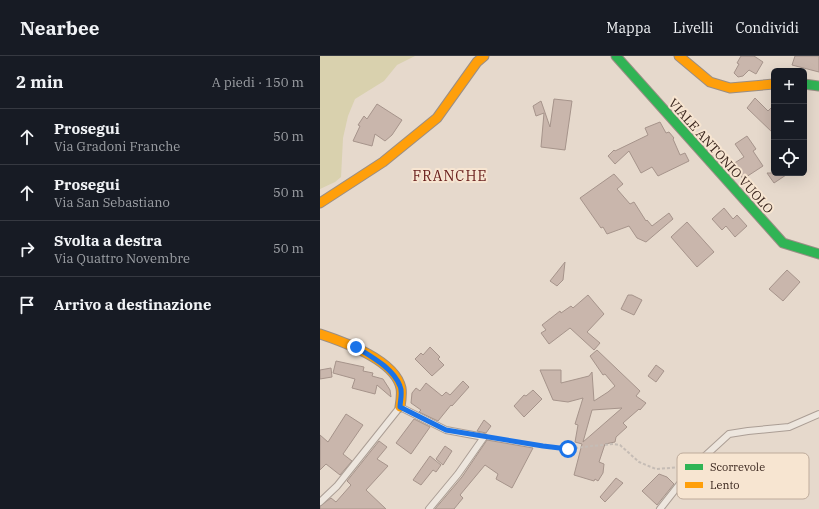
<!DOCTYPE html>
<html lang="it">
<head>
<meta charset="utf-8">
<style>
  body { margin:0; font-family:"IBM Plex Serif",serif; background:#20242c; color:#f1f3f6 }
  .controls { position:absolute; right:12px; top:12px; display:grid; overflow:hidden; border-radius:6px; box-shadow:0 4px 16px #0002 }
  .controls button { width:36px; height:36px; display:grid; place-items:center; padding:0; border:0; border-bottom:1px solid #363941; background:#171b24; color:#f1f3f6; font:20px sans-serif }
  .stop { position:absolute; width:12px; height:12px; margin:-9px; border:3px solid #1a73e8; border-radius:50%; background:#fff }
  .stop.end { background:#1a73e8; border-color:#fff; box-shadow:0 1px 4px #0008 }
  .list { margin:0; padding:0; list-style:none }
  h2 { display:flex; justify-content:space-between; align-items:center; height:52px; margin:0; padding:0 16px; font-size:17px }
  h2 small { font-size:13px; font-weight:400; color:#9ea1a6 }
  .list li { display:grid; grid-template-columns:26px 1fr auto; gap:12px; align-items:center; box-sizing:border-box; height:56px; padding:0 16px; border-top:1px solid #363941 }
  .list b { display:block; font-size:15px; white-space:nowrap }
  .list p { margin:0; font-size:13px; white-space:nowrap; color:#9ea1a6 }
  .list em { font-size:13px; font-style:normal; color:#9ea1a6 }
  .icon { flex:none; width:22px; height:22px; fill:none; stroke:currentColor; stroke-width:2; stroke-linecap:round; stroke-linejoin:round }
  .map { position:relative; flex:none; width:499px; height:453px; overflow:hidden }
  header { display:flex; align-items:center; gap:24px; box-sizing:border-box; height:56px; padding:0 20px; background:#171b24; border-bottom:1px solid #363941 }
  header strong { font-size:19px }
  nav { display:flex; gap:22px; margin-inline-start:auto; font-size:14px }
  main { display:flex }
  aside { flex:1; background:#171b24 }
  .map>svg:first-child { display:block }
  .green { fill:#d9d1ae }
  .building { fill:#c9b6ac; stroke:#a6948b; fill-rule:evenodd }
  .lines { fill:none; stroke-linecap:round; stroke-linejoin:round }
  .lane-casing { stroke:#ab9e95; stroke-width:8 }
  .fast-casing { stroke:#9a8e85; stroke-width:11 }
  .slow-casing { stroke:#9a8e85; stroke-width:11 }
  .path { stroke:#c5bcb5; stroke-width:2; stroke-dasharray:3 2; stroke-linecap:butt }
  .lane { stroke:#ede6de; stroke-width:6 }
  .fast { stroke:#30b455; stroke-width:9 }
  .slow { stroke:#ff9f0a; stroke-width:9 }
  .route { stroke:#1a73e8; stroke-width:5 }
  .labels { text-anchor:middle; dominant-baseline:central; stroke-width:4; stroke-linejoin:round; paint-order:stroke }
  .street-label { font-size:13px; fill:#39251d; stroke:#f7e5d1 }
  .neighbourhood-label { font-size:14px; letter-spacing:1px; fill:#671c1a; stroke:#f7e5d1 }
  .key { fill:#f7e5d1; stroke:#beab9b; stroke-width:1 }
  .key-label { font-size:11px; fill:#39251d }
</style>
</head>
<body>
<header>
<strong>Nearbee</strong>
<nav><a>Mappa</a><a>Livelli</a><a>Condividi</a></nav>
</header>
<main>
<aside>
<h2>2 min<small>A piedi · 150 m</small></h2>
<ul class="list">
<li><svg class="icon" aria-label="ahead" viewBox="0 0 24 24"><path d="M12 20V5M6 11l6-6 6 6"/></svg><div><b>Prosegui</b><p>Via Gradoni Franche</p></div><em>50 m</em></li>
<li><svg class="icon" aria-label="ahead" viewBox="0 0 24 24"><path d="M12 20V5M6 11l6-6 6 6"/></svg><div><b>Prosegui</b><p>Via San Sebastiano</p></div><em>50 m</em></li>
<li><svg class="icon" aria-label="right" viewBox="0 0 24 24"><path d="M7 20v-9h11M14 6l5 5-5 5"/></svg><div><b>Svolta a destra</b><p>Via Quattro Novembre</p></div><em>50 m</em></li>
<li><svg class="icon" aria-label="arrive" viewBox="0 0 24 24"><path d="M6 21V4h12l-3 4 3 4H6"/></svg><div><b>Arrivo a destinazione</b></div></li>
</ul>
</aside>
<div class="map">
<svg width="499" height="453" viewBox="0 0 499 453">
  <rect width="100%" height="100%" fill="#e6d9cc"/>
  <path class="green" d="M0,0H95L77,9L64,25L35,43L28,60L23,82L21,121L15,126L0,133Z"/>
  <g class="building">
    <path d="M421,0H434L443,6L436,18L429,14L423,20L418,21L414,17L419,8L417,7Z"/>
    <path d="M475,0H499V16L472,9Z"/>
    <path d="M435,42L448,55L454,49V78L427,52Z"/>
    <path d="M234,43L252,45L245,94L221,91L224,57L216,60L213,50L221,45L230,71Z"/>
    <path d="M57,48L82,64L72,79L65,85L55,78L52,90L33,85L40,70L38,69L44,60L47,63Z"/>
    <path d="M340,66L346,77L349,76L354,82L353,83L360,99L365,97L369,105L338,120L332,111L321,117L309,95L295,108L288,100L294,94L295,95L328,79L325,72Z"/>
    <path d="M427,80L436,93L433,95L443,110L423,123L413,108L424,101L415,88Z"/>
    <path d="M447,117H469L454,127Z"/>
    <path d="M294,118L303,128L297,133L310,148L314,146L326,165L327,164L332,170L349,157L353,163L326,186L317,182L309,170L287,178L283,171L281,172L260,142Z"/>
    <path d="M404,152L413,163L417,159L427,170L415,181L406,170L402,174L392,163Z"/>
    <path d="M367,166L394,196L377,211L351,181Z"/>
    <path d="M245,206L243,224L237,230L230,225Z"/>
    <path d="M467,214L480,226L463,245L449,233Z"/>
    <path d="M268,239L284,258L267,276L280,287L274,294L250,272L229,288L221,277L226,274L222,269L240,255L241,257L251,250L253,252Z"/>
    <path d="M308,239H312L322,244L314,259L301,253Z"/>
    <path d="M110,291L120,301L118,303L124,309L112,320L95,303L101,297L103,299Z"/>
    <path d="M277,294L320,335L316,340L326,347L320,354L319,353L303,367L307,371L296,381L295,386L285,388L279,406L284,408L283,417L278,425L275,423L274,425L254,419L262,388L255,386L258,369L255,368L263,342L248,346L233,344L220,314H241V327L269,320L272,316L274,345L288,336L295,330L285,318L283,319L270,300ZM302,352L263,386L272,354Z"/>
    <path d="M16,305L44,311L43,315L53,317L52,320L63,323L70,334L71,341L57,329L55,338L32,332L35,323L13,317Z"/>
    <path d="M336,309L344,315L336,326L328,320Z"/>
    <path d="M11,312L12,321L0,323V314Z"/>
    <path d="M143,325L149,331L132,350L131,349L118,365L99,356L101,354L91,347L92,337L96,332L100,335L106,327L122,340L126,336L130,339Z"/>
    <path d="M213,334L222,343L204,361L194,350L204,339L206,340Z"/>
    <path d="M26,358L43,369L23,398L32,405L20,419L6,408L0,414V379L8,386Z"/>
    <path d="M94,363L110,371L91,398L76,387Z"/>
    <path d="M164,364L171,370L166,377L157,375Z"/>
    <path d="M167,384L213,392L192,432L176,423L178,418L165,409L140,439L143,442L134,453H115L142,421Z"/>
    <path d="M59,385L67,391L57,403L68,410L46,434L66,453H0V450L11,442L16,446L31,429L27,425Z"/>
    <path d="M125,390L132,395L123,409L116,403Z"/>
    <path d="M110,400L121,409L116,416L113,414L101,429L93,424Z"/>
    <path d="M339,418L347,421L354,428L337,449L322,435Z"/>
    <path d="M296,422L303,427L285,446L280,441Z"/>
  </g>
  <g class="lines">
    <g class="lane-casing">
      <g id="lane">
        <path d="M0,446L17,430L80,351L126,374L164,381L138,418L109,453"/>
        <path d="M340,453L373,411L409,378L428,375L469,371L499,358"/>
      </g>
    </g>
    <g class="fast-casing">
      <g id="fast">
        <path d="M296,0L463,187L499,198"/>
        <path d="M484,28L499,30"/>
      </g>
    </g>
    <g class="slow-casing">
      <g id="slow">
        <path d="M359,0L390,26L410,32L454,28"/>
        <path d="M0,147L63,106L117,62L157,6L164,0"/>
        <path d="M0,278C24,286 75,304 81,332C82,338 81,345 80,351"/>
      </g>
    </g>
    <path class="path" d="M171,382L248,393L271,390L294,388L300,389L319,406L336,413L362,411"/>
    <use href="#lane" class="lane"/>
    <use href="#fast" class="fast"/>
    <use href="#slow" class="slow"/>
  </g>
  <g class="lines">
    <path class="route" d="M36,291C52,301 73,312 80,330C83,336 80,345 80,351L126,374L223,390L248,393"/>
  </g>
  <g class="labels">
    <g class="street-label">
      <text transform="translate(401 100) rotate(48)">VIALE ANTONIO VUOLO</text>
    </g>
    <g class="neighbourhood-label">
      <text x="130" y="120">FRANCHE</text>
    </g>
  </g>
  <rect x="357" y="397" width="132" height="46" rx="6" class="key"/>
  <rect x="365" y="408" width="18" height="6" fill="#30b455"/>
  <rect x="365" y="426" width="18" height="6" fill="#ff9f0a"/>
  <g class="key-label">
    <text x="390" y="415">Scorrevole</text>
    <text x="390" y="433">Lento</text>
  </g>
</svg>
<div class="controls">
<button>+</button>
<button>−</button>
<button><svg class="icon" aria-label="locate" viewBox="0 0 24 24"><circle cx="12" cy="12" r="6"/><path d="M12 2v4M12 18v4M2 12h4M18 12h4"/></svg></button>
</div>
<div class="stop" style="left:248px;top:393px"></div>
<div class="stop end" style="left:36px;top:291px"></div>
</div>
</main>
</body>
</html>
